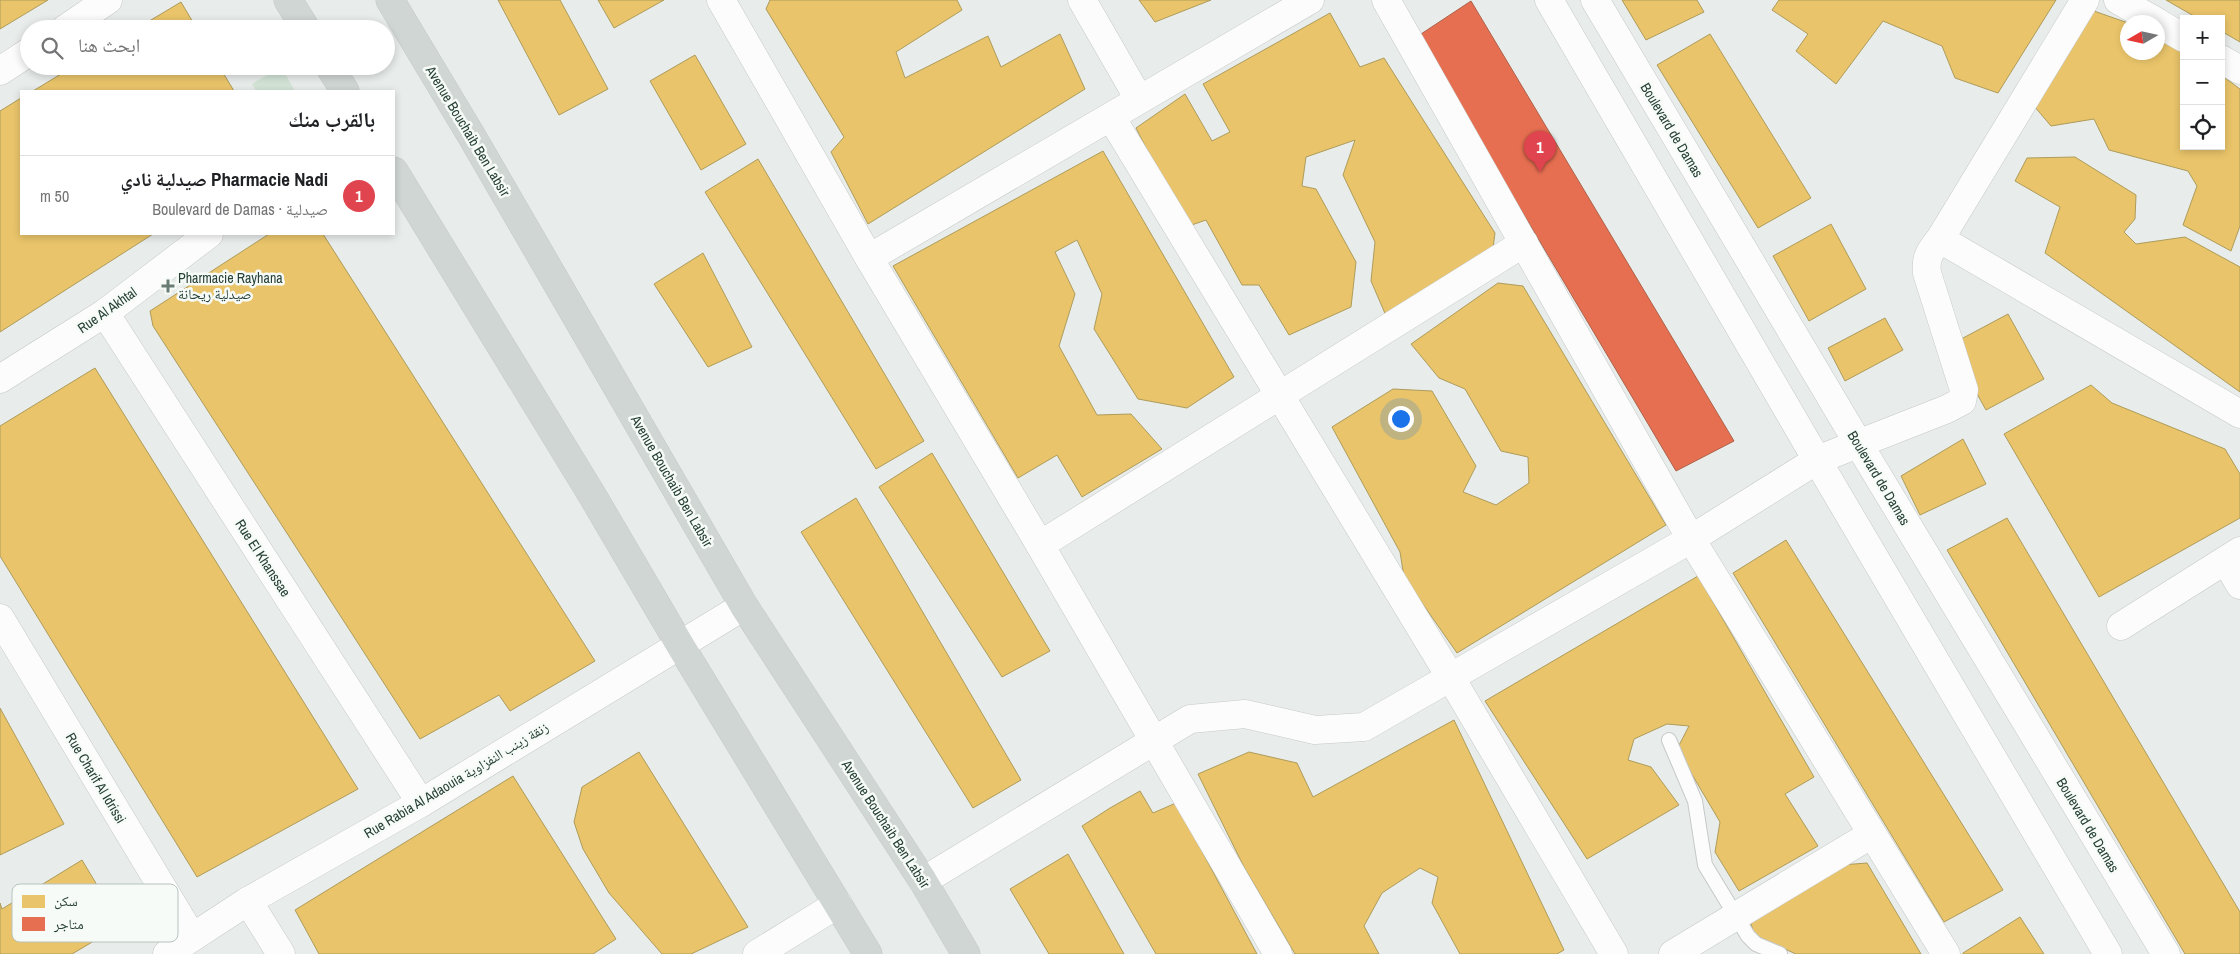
<!DOCTYPE html>
<html lang="ar">
<head>
<meta charset="utf-8">
<style>
  body { margin:0; font-family:"Archivo Narrow","Noto Naskh Arabic",sans-serif; background:#f2f2f2; color:#202124; direction:rtl }
  .controls { position:absolute; right:15px; top:15px; display:grid; overflow:hidden; border-radius:0px; box-shadow:0 2px 8px #0003 }
  .controls button { width:45px; height:45px; display:grid; place-items:center; padding:0; border:0; border-bottom:1px solid #e0e0e0; background:#fff; color:#202124; font:25px sans-serif }
  .compass { position:absolute; left:2120px; top:15px; width:45px; height:45px; border-radius:50%; background:#fff; box-shadow:0 2px 8px #0003; rotate:261deg }
  .you { position:absolute; left:1400px; top:418px; width:18px; height:18px; margin:-12px; border:4px solid #fff; border-radius:50%; background:#1a73e8; box-shadow:0 0 0 8px #1a73e833 }
  .badge { display:grid; place-items:center; width:32px; height:32px; border-radius:50%; background:#d93025; color:#fff; font-size:16px; font-weight:700 }
  .pin { position:absolute; translate:-50% -41px; filter:drop-shadow(0 1px 2px #0008) }
  .pin::after { content:''; position:absolute; top:26px; width:18px; height:15px; background:inherit; clip-path:polygon(0 0,100% 0,50% 100%) }
  .list { margin:0; padding:0; list-style:none }
  h2 { display:flex; justify-content:space-between; align-items:center; height:65px; margin:0; padding:0 20px; font-size:21px }
  h2 small { font-size:16px; font-weight:400; color:#757577 }
  .list li { display:grid; grid-template-columns:32px 1fr auto; gap:15px; align-items:center; box-sizing:border-box; height:80px; padding:0 20px; border-top:1px solid #e0e0e0 }
  .list b { display:block; font-size:19px; white-space:nowrap }
  .list p { margin:0; font-size:16px; white-space:nowrap; color:#757577 }
  .list em { font-size:16px; font-style:normal; color:#757577 }
  .icon { flex:none; width:28px; height:28px; fill:none; stroke:currentColor; stroke-width:2; stroke-linecap:round; stroke-linejoin:round }
  .map { position:relative; flex:none; width:2240px; height:954px; overflow:hidden; direction:ltr }
  .search { position:absolute; background:#fff; box-shadow:0 2px 8px #0003; left:20px; top:20px; width:375px; height:55px; display:flex; align-items:center; gap:12px; box-sizing:border-box; padding:0 18px; border-radius:28px; color:#757577; font-size:19px }
  .panel { position:absolute; background:#fff; box-shadow:0 2px 8px #0003; left:20px; top:90px; width:375px; height:145px; border-radius:0px; direction:rtl }
  .map>svg:first-child { display:block }
  .green { fill:#d3e4d7 }
  .homes { fill:#e9c46a; stroke:#ae9c5b }
  .shops { fill:#e76f51; stroke:#ad6149 }
  .lines { fill:none; stroke-linecap:round; stroke-linejoin:round }
  .service-casing { stroke:#c5c9c7; stroke-width:16 }
  .minor-casing { stroke:#c5c9c7; stroke-width:29 }
  .primary-casing { stroke:#c3cac8; stroke-width:29 }
  .service { stroke:#fcfcfc; stroke-width:14 }
  .minor { stroke:#fcfcfc; stroke-width:28 }
  .primary { stroke:#d0d6d4; stroke-width:28 }
  .poi-dot { fill:#6a7c76; stroke:#f7fbf8; stroke-width:2 }
  .labels { text-anchor:middle; dominant-baseline:central; stroke-width:5; stroke-linejoin:round; paint-order:stroke }
  .street-label { font-size:14px; fill:#264037; stroke:#f7fbf8 }
  .poi-label { font-size:14px; fill:#264037; stroke:#f7fbf8; text-anchor:start }
  .key { fill:#f7fbf8; stroke:#b8c3be; stroke-width:1 }
  .key-label { font-size:14px; fill:#264037 }
</style>
</head>
<body>
<div class="map">
<svg width="2240" height="954" viewBox="0 0 2240 954">
  <rect width="100%" height="100%" fill="#e8ecea"/>
  <path class="green" d="M281,67L295,91H256L252,84Z"/>
  <g class="homes">
    <path d="M0,0H48L0,29Z"/>
    <path d="M498,0H560L608,89L559,115Z"/>
    <path d="M598,0H664L614,28Z"/>
    <path d="M770,0H957L962,10L896,52L905,78L988,36L1001,67L1060,34L1085,89L868,224L831,152L844,137L766,9Z"/>
    <path d="M1139,0H1211L1155,22Z"/>
    <path d="M1622,0H1697L1704,12L1646,40Z"/>
    <path d="M1779,0H2056L1998,93L1955,78L1942,46L1883,21L1836,84L1796,51L1808,34L1772,10Z"/>
    <path d="M2166,0H2240V42L2221,31V19H2199Z"/>
    <path d="M181,2L197,29H136Z"/>
    <path d="M2094,11L2128,23V52H2158V38L2184,53V146H2221V75L2240,89V226L2231,251L2183,225L2197,186L2188,171L2109,150L2094,119L2051,126L2034,106Z"/>
    <path d="M1330,13L1360,67L1384,58L1495,233L1491,263L1387,318L1371,281L1375,242L1343,175L1355,140L1306,157L1302,186L1316,189L1356,262L1351,307L1289,335L1259,285H1242L1206,220L1186,227L1136,128L1185,94L1212,141L1230,132L1203,84Z"/>
    <path d="M1710,34L1811,198L1758,228L1657,65Z"/>
    <path d="M695,55L746,144L701,170L650,81Z"/>
    <path d="M74,66H219L234,91H33Z"/>
    <path d="M21,98V234H153L0,332V111Z"/>
    <path d="M1103,151L1234,377L1187,408L1138,399L1094,329L1102,294L1077,240L1055,252L1075,294L1059,346L1097,415L1131,414L1162,449L1082,497L1057,455L1018,478L893,266Z"/>
    <path d="M2075,157L2136,195L2135,219L2124,232L2136,244L2185,237L2240,267V392L2045,253L2060,207L2015,181L2027,158Z"/>
    <path d="M758,159L924,441L876,469L705,192Z"/>
    <path d="M1831,224L1866,289L1809,321L1773,256Z"/>
    <path d="M269,234H323L595,661L510,711L499,695L420,739L153,326L150,311Z"/>
    <path d="M703,253L752,347L708,367L654,284Z"/>
    <path d="M1498,283L1523,286L1666,525L1457,653L1404,577L1400,552L1332,427L1393,389L1432,391L1476,466L1463,492L1496,505L1529,483L1528,457L1501,451L1465,389L1439,378L1411,344Z"/>
    <path d="M2008,314L2044,379L1986,410L1950,345Z"/>
    <path d="M1885,318L1903,350L1845,381L1828,348Z"/>
    <path d="M95,368L358,789L197,877L0,556V426Z"/>
    <path d="M2091,385L2112,403L2225,449L2240,474V518L2099,597L2004,434Z"/>
    <path d="M1963,439L1986,484L1920,515L1901,476Z"/>
    <path d="M932,453L1050,651L1002,677L879,487Z"/>
    <path d="M856,498L1021,780L973,808L801,532Z"/>
    <path d="M2007,518L2240,912V954H2185L1947,550Z"/>
    <path d="M1786,540L2003,890L1944,922L1733,573Z"/>
    <path d="M1698,576L1814,777L1785,794L1818,846L1739,891L1715,852L1720,822L1677,749L1689,726L1667,724L1634,739L1628,760L1651,767L1679,805L1587,859L1485,701Z"/>
    <path d="M0,708L64,824L0,855Z"/>
    <path d="M1454,720L1564,950L1557,954H1460L1432,903L1438,877L1420,868L1382,893L1364,926L1379,954H1295L1244,867L1198,774L1249,752L1297,763L1313,797Z"/>
    <path d="M639,752L748,927L691,954H662L609,893L583,849L574,822L582,787Z"/>
    <path d="M513,776L616,939L593,954H319L295,910Z"/>
    <path d="M1140,791L1153,813L1176,803L1257,954H1156L1082,826L1110,808Z"/>
    <path d="M1068,854L1124,954H1049L1010,889Z"/>
    <path d="M82,860L121,925L72,954H0V903L2,909Z"/>
    <path d="M1867,863L1921,954H1796L1754,935L1748,912L1841,865Z"/>
    <path d="M2020,917L2044,954H1963V953Z"/>
  </g>
  <path class="shops" d="M1471,1L1734,441L1676,471L1418,36Z"/>
  <g class="lines">
    <g class="service-casing">
      <path id="service" d="M1669,740L1695,801L1705,865L1748,936L1756,944L1780,954"/>
    </g>
    <g class="minor-casing">
      <g id="minor">
        <path d="M721,0L869,258L1040,545L1278,954"/>
        <path d="M1082,0L1139,99"/>
        <path d="M1386,0L1691,539L1946,954"/>
        <path d="M1549,0L1817,460L2108,954"/>
        <path d="M1595,0L1858,443L2166,954"/>
        <path d="M2118,0L2157,22"/>
        <path d="M2158,23L2184,38"/>
        <path d="M65,29L108,0"/>
        <path d="M2221,59L2240,70"/>
        <path d="M0,71L29,52"/>
        <path d="M1111,117L1451,678L1614,954"/>
        <path d="M1940,239L2240,414"/>
        <path d="M869,258L1310,0"/>
        <path d="M105,313L421,803"/>
        <path d="M0,379L105,313L209,234"/>
        <path d="M1040,545L1524,243"/>
        <path d="M2226,561L2240,585"/>
        <path d="M0,618L192,937"/>
        <path d="M2121,626L2240,551"/>
        <path d="M923,881L1190,719L1245,714L1315,730L1364,727L1691,539L1817,460L1947,409L1962,401L1964,390L1927,273C1925,258 1930,251 1940,239L2085,0"/>
        <path d="M248,901L281,954"/>
        <path d="M167,954L248,901L421,803L744,606"/>
        <path d="M757,954L838,904"/>
        <path d="M1673,954L1872,834"/>
      </g>
    </g>
    <g class="primary-casing">
      <g id="primary">
        <path d="M288,0L306,29"/>
        <path d="M390,0L471,135L744,606L923,881L966,954"/>
        <path d="M329,66L345,91"/>
        <path d="M394,171L592,495L680,645L868,954"/>
      </g>
    </g>
    <use href="#service" class="service"/>
    <use href="#minor" class="minor"/>
    <use href="#primary" class="primary"/>
  </g>
  <path class="poi-dot" d="M165.5 278.5h5v5h5v5h-5v5h-5v-5h-5v-5h5z"/>
  <g class="labels">
    <g class="street-label">
      <text transform="translate(1672 130) rotate(59)">Boulevard de Damas</text>
      <text transform="translate(468 131) rotate(59)">Avenue Bouchaib Ben Labsir</text>
      <text transform="translate(107 310) rotate(-35)">Rue Al Akhtal</text>
      <text transform="translate(1879 478) rotate(59)">Boulevard de Damas</text>
      <text transform="translate(672 481) rotate(60)">Avenue Bouchaib Ben Labsir</text>
      <text transform="translate(263 558) rotate(57)">Rue El Khanssae</text>
      <text transform="translate(96 778) rotate(59)">Rue Charif Al Idrissi</text>
      <text transform="translate(456 780) rotate(-31)">Rue Rabia Al Adaouia زنقة زينب النفزاوية</text>
      <text transform="translate(886 824) rotate(57)">Avenue Bouchaib Ben Labsir</text>
      <text transform="translate(2088 825) rotate(59)">Boulevard de Damas</text>
    </g>
    <g class="poi-label">
      <text x="178" y="278">Pharmacie Rayhana<tspan x="178" dy="16">صيدلية ريحانة</tspan></text>
    </g>
  </g>
  <rect x="12" y="884" width="166" height="58" rx="8" class="key"/>
  <rect x="22" y="895" width="23" height="13" fill="#e9c46a"/>
  <rect x="22" y="917" width="23" height="14" fill="#e76f51"/>
  <g class="key-label">
    <text x="54" y="906">سكن</text>
    <text x="54" y="929">متاجر</text>
  </g>
</svg>
<div class="controls">
<button>+</button>
<button>−</button>
<button><svg class="icon" aria-label="locate" viewBox="0 0 24 24"><circle cx="12" cy="12" r="6"/><path d="M12 2v4M12 18v4M2 12h4M18 12h4"/></svg></button>
</div>
<svg class="compass" viewBox="-18 -18 36 36"><path d="M0-13l5 13h-10z" fill="#e53935"/><path d="M0 13l5-13h-10z" fill="#757577"/></svg>
<div class="you"></div>
<div class="pin badge" style="left:1540px;top:172px;background:#e0444e">1</div>
<div class="search"><svg class="icon" aria-label="search" viewBox="0 0 24 24"><circle cx="10" cy="10" r="6"/><path d="M15 15l6 6"/></svg>ابحث هنا</div>
<section class="panel">
<h2>بالقرب منك<small></small></h2>
<ul class="list">
<li><span class="badge" style="background:#e0444e">1</span><div><b>Pharmacie Nadi صيدلية نادي</b><p>صيدلية · Boulevard de Damas</p></div><em>50 m</em></li>
</ul>
</section>
</div>
</body>
</html>
